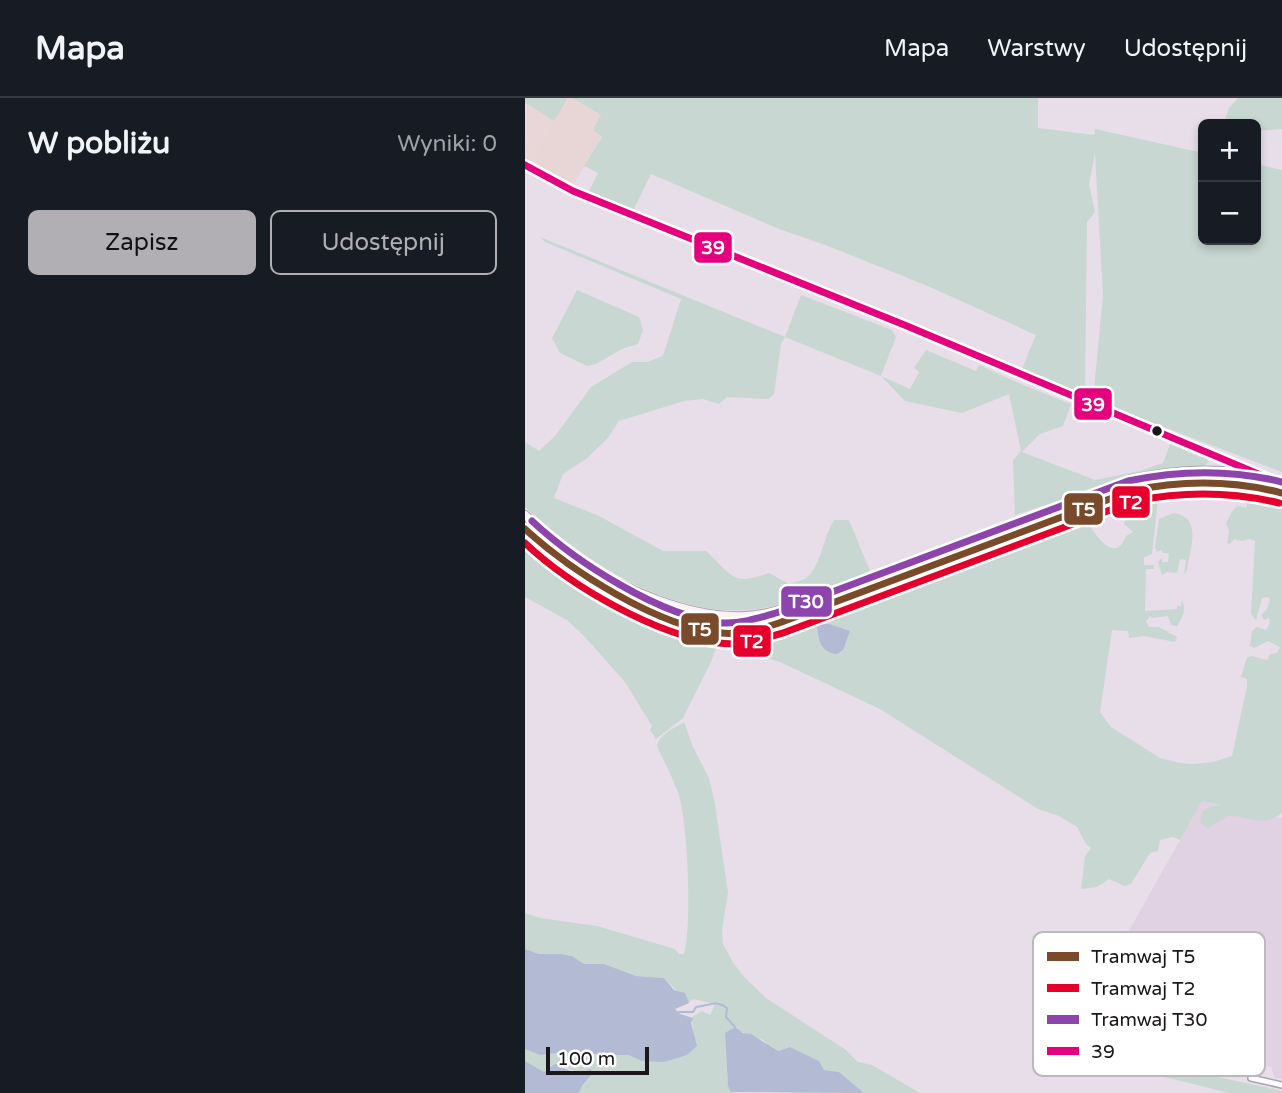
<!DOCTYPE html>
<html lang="pl">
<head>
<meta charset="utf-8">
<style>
  body { margin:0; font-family:"Varela Round",sans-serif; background:#20242c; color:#f1f3f6 }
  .controls { position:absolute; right:21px; top:21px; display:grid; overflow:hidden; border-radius:10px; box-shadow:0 4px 10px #0003 }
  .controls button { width:63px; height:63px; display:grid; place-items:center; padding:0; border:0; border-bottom:2px solid #363941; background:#171b24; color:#f1f3f6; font:35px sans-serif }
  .scale { position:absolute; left:21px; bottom:18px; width:103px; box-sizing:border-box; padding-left:7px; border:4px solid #1b151c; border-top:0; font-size:19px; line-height:24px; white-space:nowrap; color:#1b151c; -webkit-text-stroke:5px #fff; paint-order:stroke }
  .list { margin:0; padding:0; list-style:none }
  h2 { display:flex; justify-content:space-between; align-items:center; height:91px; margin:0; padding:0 28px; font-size:30px }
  h2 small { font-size:23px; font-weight:400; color:#9ea1a6 }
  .actions { display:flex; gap:14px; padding:21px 28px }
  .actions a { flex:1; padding:16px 0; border:2px solid #b1afb4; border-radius:10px; text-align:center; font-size:24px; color:#b1afb4 }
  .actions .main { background:#b1afb4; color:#111 }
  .map { position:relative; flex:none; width:757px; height:995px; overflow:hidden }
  header { display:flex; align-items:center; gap:42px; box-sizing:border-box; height:98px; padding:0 35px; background:#171b24; border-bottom:2px solid #363941 }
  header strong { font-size:33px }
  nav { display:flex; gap:38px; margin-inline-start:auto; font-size:24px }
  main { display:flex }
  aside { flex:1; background:#171b24 }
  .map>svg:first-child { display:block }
  .commercial { fill:#e9d6d8 }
  .built { fill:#e0d1e3 }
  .education { fill:#e8d6d7 }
  .green { fill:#c8d7d2 }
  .water { fill:#b3bad3 }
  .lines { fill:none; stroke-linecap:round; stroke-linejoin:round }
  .stream { stroke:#b3bad3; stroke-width:2 }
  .street-casing { stroke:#aaa4ac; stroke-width:8 }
  .secondary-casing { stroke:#aaa4ac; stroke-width:10 }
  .street { stroke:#fbfafc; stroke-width:5 }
  .secondary { stroke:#f8f2f5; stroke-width:8 }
  .bus-1-casing { stroke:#fff; stroke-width:12 }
  .bus-1 { stroke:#e5007d; stroke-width:7 }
  .tram-1-casing { stroke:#fff; stroke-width:12 }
  .tram-2-casing { stroke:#fff; stroke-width:12 }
  .tram-3-casing { stroke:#fff; stroke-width:12 }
  .tram-1 { stroke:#7a4b2a; stroke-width:7 }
  .tram-2 { stroke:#e4002b; stroke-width:7 }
  .tram-3 { stroke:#8e44ad; stroke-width:7 }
  .bus-dot { fill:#1b151c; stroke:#fff; stroke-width:2.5 }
  .key { fill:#fff; stroke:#bbb9bb; stroke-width:2 }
  .key-label { font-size:19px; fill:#1b151c }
  .line-badge { stroke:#fff; stroke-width:2.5 }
  .badge-label { font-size:19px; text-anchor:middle; font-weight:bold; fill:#fff }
</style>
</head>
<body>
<header>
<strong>Mapa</strong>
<nav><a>Mapa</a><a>Warstwy</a><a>Udostępnij</a></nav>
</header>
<main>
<aside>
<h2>W pobliżu<small>Wyniki: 0</small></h2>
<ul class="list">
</ul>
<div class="actions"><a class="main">Zapisz</a><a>Udostępnij</a></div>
</aside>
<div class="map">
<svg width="757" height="995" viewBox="0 0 757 995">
  <rect width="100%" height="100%" fill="#e7dee9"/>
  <path class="commercial" d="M1,4L29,23L5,63L0,60Z"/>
  <path class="built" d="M677,703L757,720V981L750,980L746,969L721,963L710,971L551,936L578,879Z"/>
  <path class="education" d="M43,0H47L76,17L77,38L49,86L5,63Z"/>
  <g class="green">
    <path d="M0,0H43L29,23L1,5L0,6Z"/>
    <path d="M47,0H513V30L569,37L570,31L678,55V142H731V66L757,72V374L568,302L578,197L570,55L564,86L570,114L562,124L560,297L496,273L511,237L405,189L303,148L254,131L126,76L108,113L63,95L73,75L59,68L77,39L68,32L76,17Z"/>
    <path d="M713,0H757V31L731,33V26L699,25L704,10Z"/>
    <path d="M15,139L260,239L276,197L367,232L371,239L356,278L385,291L394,274L389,270L401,252L451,273L454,267L491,284L546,306L538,328L515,336L497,354L570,382L615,373L638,365L645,346L675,359H680L684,364L679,368L640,371L608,378L490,417L488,362L496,353L484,296L437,315L380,303L356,278L260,239L256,246L249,296L243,301L202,299L194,306L178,301L159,303L94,323L82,341L61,361L38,376L29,400L74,418L138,453H181C207,477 208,489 244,475L264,486C269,484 277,483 281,480C295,471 299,437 309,422H324L345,473C311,487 276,504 239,510C151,525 61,465 0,409V344L14,353L30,338L66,289L107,264H122L138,258L156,201L20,144Z"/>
    <path d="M52,192L114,219L118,232L113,246L97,251L71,266L62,268L35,255L27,240Z"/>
    <path d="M679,388L700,389V393L698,396C682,399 664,401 649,397L645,400L640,397L636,399L637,391Z"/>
    <path d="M708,390L757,400V715C736,731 725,717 703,718L683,730L676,726C674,710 682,710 696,707L677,703L655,742L648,739L635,742L633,753L625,755L606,786L600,788L584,781L572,789L556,791L560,758L566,750L561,746L552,729L534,718L513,711L355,611L255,564L242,560L220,558L203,543L242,534L270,524L558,415L565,421L564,427C575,443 591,464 601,438L608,434L599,426L601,420L608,416V410L604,406L569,420L563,413L608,398L634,392L627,456L619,459V467H629V471H621L620,513L652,511V508H656L657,502C662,512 657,520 652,528L646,527L643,518L627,520L625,518L621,523L624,529H634L652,539L650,544L619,538L604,540L603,533L587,532L575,614L586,629L635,660L655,665L667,666L688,664L707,658L722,588V581L716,579L722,559L727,558L742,562L745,556L752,555L755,549L743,543L729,550L725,548L727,533L732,529L741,532L745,525L744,520L739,522L736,517L742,511L745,502L743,499L737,500L731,522L726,516L730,443L725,441L717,443L709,441L705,446L702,445L704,433L701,425L708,412L713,408L721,410L722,407L721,403L708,400Z"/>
    <path d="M551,404L555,409L240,527L220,532H203V529L218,523L250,517Z"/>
    <path d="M649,415C678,420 665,451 662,472L659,476L661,462L655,461L652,475L642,474L637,477L633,464L637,460V464H643L644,455H638L636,452L632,454L630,449L634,421Z"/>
    <path d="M0,422L53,466L128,505L195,527V533C167,530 143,519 118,506C70,483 40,466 0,429Z"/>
    <path d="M0,440C37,473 74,493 119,514C144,526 168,537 195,540L186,564L158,620L131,641L125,632L127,628L100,584L59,538L42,522L0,499Z"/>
    <path d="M159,624L168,649L184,680L190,706L203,795L197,831L198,846L209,866L220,880L241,900L321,952L333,964L347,967L395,995H339L314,974L299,972L293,963L265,949L253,953L246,950L238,942L212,932L200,936L203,988L208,995H54L57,988L65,980L64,972C52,979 48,970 37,969C32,969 24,973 19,974L0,963V951L15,957L50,953L76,957H104L113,960L168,932L167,919L177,913L185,917L190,906L168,901L162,906L163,904L139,880L111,878L79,866H59L47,858L35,856H14L0,851V815L15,820L72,828L150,851L154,856H159C167,829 163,725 154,698C149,681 139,664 132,648C134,636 150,630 159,624Z"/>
    <path d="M556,949L757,993V995H704L648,981L555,961Z"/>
  </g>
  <g class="water">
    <path d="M292,526H304L325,533L318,552L312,556C295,555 293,540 292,526Z"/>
    <path d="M0,851L14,856H35L47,858L59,866H79L111,878L139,880L149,892L160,895L164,905L150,911L155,916L168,920L166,925L172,948L162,957L139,964L117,963L104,957H76L50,953L15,957L0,951Z"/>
    <path d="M210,929L218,935L226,936L253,953L265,949L294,963L299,972L314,974L339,995L206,994L203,988L200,935Z"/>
    <path d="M0,963L19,974L30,966C42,971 52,979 65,971L69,974L57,988L54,995H0Z"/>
  </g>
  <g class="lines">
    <path class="stream" d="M154,914H168L171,909C184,908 190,901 202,910L201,919L210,929"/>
    <g class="street-casing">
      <g id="street">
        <path d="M0,67L48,93L382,228L569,308"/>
        <path d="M726,980L757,987"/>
      </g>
    </g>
    <g class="secondary-casing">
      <path id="secondary" d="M0,417C17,432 34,449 54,462C98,492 166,521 220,518C241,517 262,510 283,503L607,381C657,370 709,367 757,386"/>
    </g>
    <use href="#street" class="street"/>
    <use href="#secondary" class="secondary"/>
    <g class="bus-1-casing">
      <path id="bus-1" d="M0,67L48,93L382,228L757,386"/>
    </g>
    <use href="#bus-1" class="bus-1"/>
    <g class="tram-1-casing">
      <path id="tram-1" d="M0,431C46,473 133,529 196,535C216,537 236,531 254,525L606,393C657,382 706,382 757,395"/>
    </g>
    <g class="tram-2-casing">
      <path id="tram-2" d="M0,445C45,488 132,538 194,545C215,548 238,541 258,535L609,403C659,393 705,393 754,405"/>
    </g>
    <g class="tram-3-casing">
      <path id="tram-3" d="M7,423C51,464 136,519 197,525C215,526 234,520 251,515L603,383C655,372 705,371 757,384"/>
    </g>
    <use href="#tram-1" class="tram-1"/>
    <use href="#tram-2" class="tram-2"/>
    <use href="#tram-3" class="tram-3"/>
  </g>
  <circle class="bus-dot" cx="632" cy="333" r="6"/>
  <rect x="508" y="834" width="232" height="144" rx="10" class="key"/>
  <rect x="522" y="854" width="32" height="9" fill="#7a4b2a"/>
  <rect x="522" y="886" width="32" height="8" fill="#e4002b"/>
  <rect x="522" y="917" width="32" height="9" fill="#8e44ad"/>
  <rect x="522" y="949" width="32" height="8" fill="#e5007d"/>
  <g class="key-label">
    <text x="566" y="865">Tramwaj T5</text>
    <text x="566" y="897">Tramwaj T2</text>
    <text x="566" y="928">Tramwaj T30</text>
    <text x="566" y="960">39</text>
  </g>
  <g class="line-badge">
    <rect x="168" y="133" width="40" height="33" rx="7" fill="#e5007d"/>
    <rect x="548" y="289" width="40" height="34" rx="7" fill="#e5007d"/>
    <rect x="586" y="387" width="40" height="34" rx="7" fill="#e4002b"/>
    <rect x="538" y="394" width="41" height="34" rx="7" fill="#7a4b2a"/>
    <rect x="255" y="487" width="53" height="33" rx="7" fill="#8e44ad"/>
    <rect x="155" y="514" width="40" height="34" rx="7" fill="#7a4b2a"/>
    <rect x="207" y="526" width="40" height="34" rx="7" fill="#e4002b"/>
  </g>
  <g class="badge-label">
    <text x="188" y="156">39</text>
    <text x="568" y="313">39</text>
    <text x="606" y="411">T2</text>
    <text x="559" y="418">T5</text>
    <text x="281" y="510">T30</text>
    <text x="175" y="538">T5</text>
    <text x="227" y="550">T2</text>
  </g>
</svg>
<div class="controls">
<button>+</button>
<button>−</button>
</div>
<div class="scale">100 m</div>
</div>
</main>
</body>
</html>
